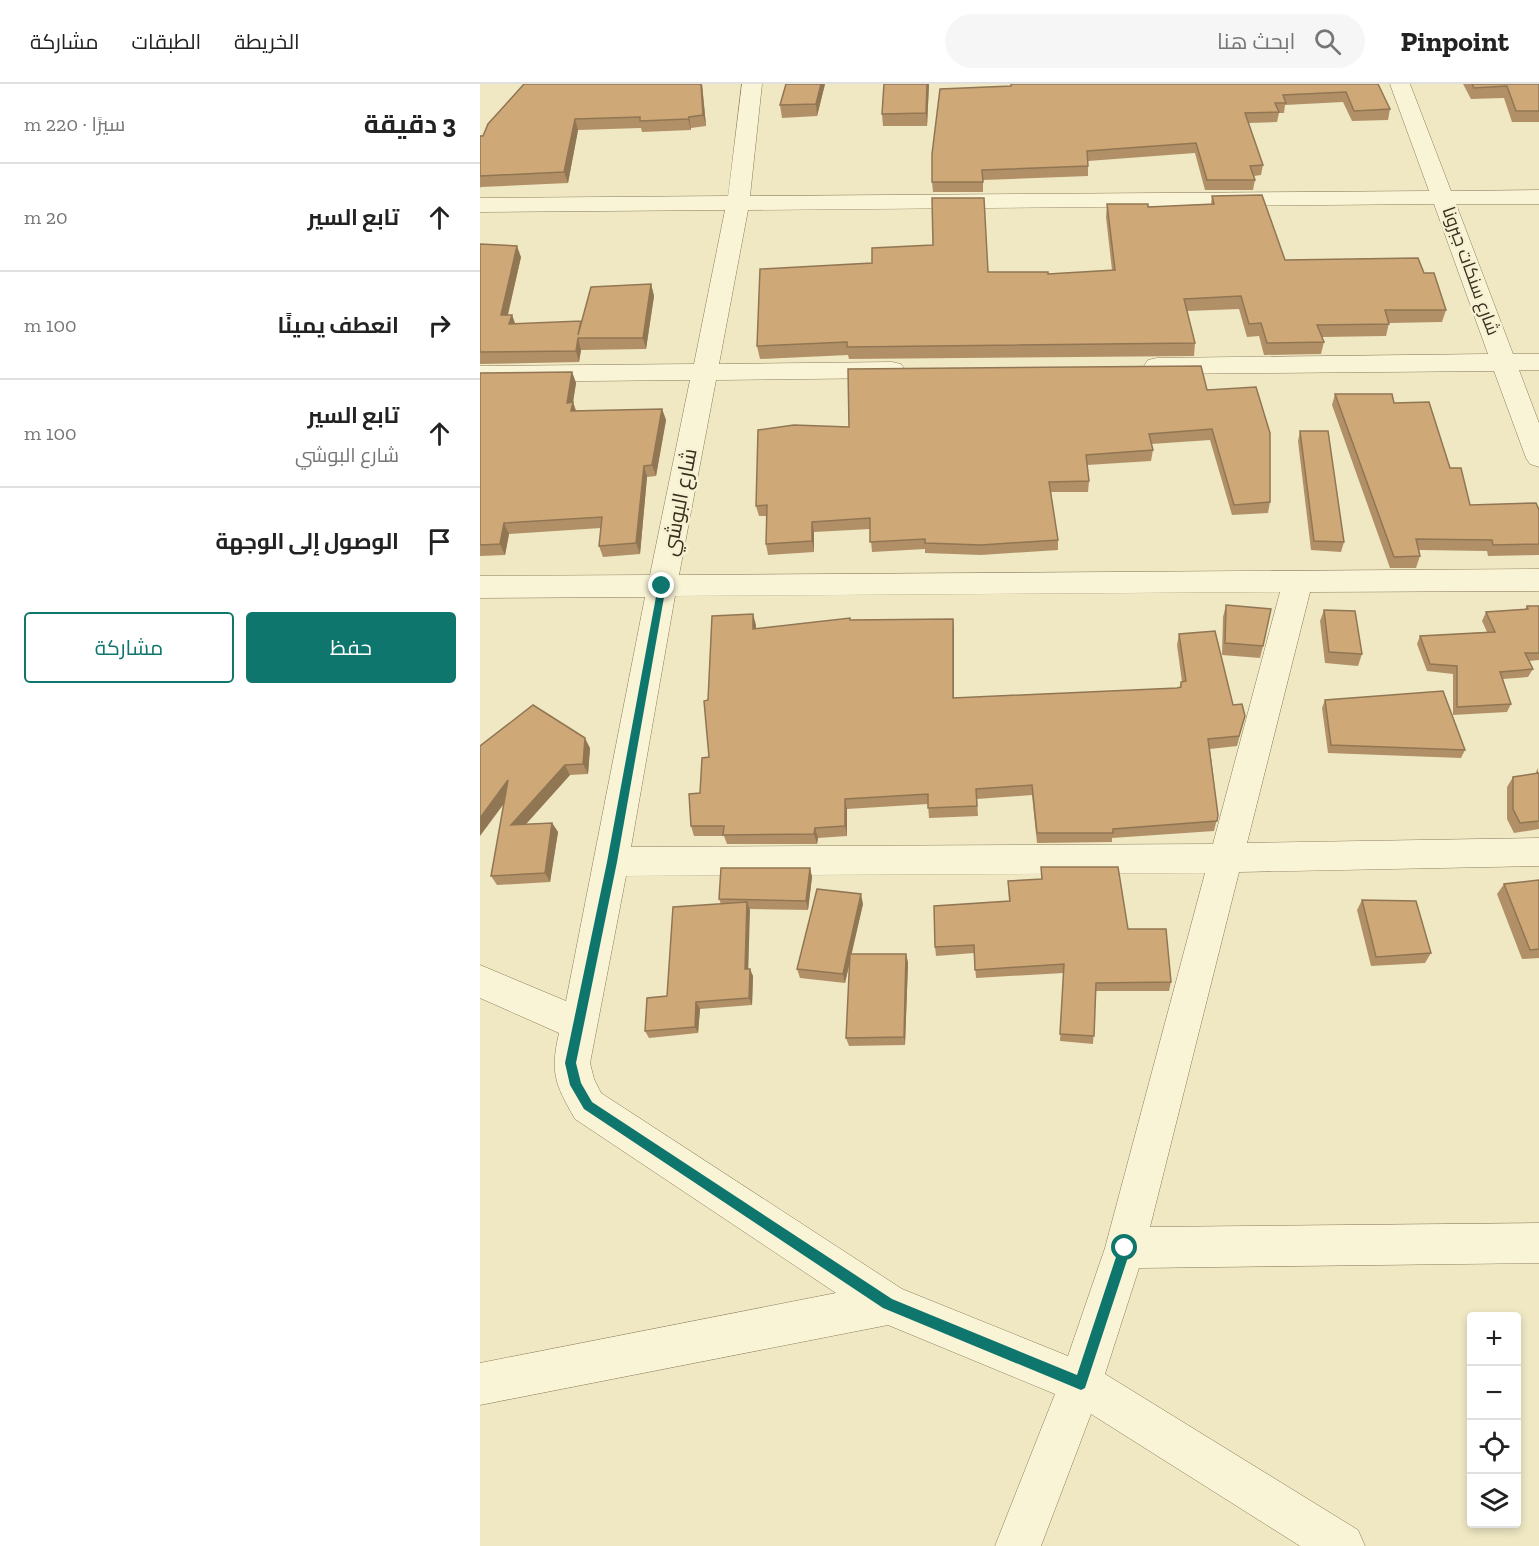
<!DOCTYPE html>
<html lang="ar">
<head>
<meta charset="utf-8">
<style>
  body { margin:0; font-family:"Zilla Slab",Cairo,serif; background:#f6f6f6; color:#222; direction:rtl }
  .controls { position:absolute; right:18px; bottom:18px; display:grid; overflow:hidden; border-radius:6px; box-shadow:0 3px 9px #0003 }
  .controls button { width:54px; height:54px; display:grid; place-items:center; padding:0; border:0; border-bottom:2px solid #e0e0e0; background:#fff; color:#222; font:30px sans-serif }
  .stop { position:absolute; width:18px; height:18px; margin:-14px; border:4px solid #0f766e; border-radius:50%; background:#fff }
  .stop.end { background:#0f766e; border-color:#fff; box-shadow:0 2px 6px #0008 }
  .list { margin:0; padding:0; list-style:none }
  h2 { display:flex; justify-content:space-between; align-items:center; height:78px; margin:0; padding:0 24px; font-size:26px }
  h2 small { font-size:20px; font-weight:400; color:#767676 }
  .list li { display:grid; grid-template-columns:39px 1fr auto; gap:18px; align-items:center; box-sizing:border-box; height:108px; padding:0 24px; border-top:2px solid #e0e0e0 }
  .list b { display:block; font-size:22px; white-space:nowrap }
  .list p { margin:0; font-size:20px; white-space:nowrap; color:#767676 }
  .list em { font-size:20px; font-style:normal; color:#767676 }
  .actions { display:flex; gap:12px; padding:18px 24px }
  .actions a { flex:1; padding:14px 0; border:2px solid #0f766e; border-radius:6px; text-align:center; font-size:21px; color:#0f766e }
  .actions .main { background:#0f766e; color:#fff }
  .icon { flex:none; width:33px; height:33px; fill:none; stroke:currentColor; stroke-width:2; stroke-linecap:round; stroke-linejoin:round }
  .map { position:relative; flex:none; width:1059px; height:1462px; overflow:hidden; direction:ltr }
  header { display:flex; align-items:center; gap:36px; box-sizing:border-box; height:84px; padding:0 30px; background:#fff; border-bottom:2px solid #e0e0e0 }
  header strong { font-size:28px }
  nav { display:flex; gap:33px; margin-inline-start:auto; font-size:21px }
  .search { width:420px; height:54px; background:#f6f6f6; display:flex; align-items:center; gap:15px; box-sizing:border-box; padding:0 21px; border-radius:33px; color:#767676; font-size:22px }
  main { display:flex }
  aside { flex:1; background:#fff }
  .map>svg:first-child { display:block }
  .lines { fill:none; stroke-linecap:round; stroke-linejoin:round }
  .minor-casing { stroke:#8b7a59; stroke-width:1 }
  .minor { fill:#faf4d7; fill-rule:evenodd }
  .wall { fill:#b29067 }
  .shaded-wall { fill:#917654 }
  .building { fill:#cfa878; stroke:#917654; stroke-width:1.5 }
  .route { fill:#0f766e }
  .labels { text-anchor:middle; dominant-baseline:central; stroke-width:5; stroke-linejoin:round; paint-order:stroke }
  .far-street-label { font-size:18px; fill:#3a2f1e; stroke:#f7f1d3 }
  .street-label { font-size:21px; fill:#3a2f1e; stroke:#f7f1d3 }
</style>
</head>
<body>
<header>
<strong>Pinpoint</strong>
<div class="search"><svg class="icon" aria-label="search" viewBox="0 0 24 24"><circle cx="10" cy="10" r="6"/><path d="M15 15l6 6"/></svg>ابحث هنا</div>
<nav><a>الخريطة</a><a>الطبقات</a><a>مشاركة</a></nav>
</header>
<main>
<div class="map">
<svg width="1059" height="1462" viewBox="0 0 1059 1462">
  <rect width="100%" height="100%" fill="#efe8c3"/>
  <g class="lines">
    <g class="minor-casing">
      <path id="minor" d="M262,0H282L270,112L949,107L910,0H930L971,107L1059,106V120H976L1033,270H1059V286H1039L1059,339V383L1050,380L1046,374L1014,287L677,290L668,288L664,282L668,276L677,274L1008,270L954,120L268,126L239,280L412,278L421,280L425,286L421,292L412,294L236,296L199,491L1059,485V507L830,508L767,759L1059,754V782L759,788L670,1143L1059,1139V1179L659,1184L625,1290L878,1446L885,1462H820L611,1330L561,1462H515L575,1310L408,1241L0,1321V1279L356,1209L95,1035C75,1000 70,989 79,949L0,914V881L86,917L165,513L0,514V492L170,491L210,296L0,298V282L214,280L245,126L0,128V114L248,112ZM800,508L733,760L151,763L195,512ZM725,789L625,1164L588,1272L422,1205L121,1009L114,995L110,979L146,792Z"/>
    </g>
    <use href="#minor" class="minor"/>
  </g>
  <g class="wall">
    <path d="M222,0L226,42L211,44V46L162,48L161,44L98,46L88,99L1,103L0,104V52Z"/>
    <path d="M306,0H345L337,32L302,34L300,21Z"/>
    <path d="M449,0L447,42H403L402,30Z"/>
    <path d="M898,0L910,25L908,36L872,37L863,18L805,21L804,29H799L797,38L768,39L783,81L781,91L774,92L775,96L773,106H725L715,69L608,77V92L503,96V108H453L452,98L460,5Z"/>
    <path d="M983,0H1059V38H1032L1024,14L991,15Z"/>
    <path d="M732,112L805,176L944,189L966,226L962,238L909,239L906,252L842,253L844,258L841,270L784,271L779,252L767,253L759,225L707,227L715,259L714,272L369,275L368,271L280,275L277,262L508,188L568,190L632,186L626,133L627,120L668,123L731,120Z"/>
    <path d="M0,160L41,173L28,231H32L35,240L101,239L171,200L174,212L166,265L101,266L99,278L0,280Z"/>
    <path d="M92,288L96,299L93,318L96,327L182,325L186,336L176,392L167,393L160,470L123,473L119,462L121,444L29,450L25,471L0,472V289Z"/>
    <path d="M727,306L790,418L788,429L752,431L730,356L671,360L673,366L671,377L607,381L609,397L608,408H571L578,456V466L501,471L445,469V465L392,468L390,445L334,448V468L288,471L286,460V432H279L276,422L369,343Z"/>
    <path d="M855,310L914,319L970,384L990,421L1059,426V471L1008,472L1007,467L939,466L940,472L936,484H910L852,321Z"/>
    <path d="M820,347L864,458L861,468L831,466L818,357Z"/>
    <path d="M746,521L783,562L780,574L742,571L743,533Z"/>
    <path d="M1047,522H1059V576L1049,577L1053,585L1048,593L1023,595L1031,620L1027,628L973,631V590L947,587L937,560L940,552L1007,548L1002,537L1006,528L1045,525Z"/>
    <path d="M844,526L882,570L878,582L845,579L840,537Z"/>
    <path d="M473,535L474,614L697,604L700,603L701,598H702L697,561L699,550L753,621L765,632L757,662L730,665L738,731L734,747L632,754V758L557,759L552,711L497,715L498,732L449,734L448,720L367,725V752L338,754L337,760H247L244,752H214L211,742L229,673L228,616L276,541V545L370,536Z"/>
    <path d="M845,616L985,666L981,674L848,669L842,624Z"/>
    <path d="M0,662L110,664L108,690L90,691L46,740L72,739L78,748L70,798L17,801L11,792L24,720Z"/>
    <path d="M1058,684L1059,745L1034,749L1027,735V703L1033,693L1055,690Z"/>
    <path d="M561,783L648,845L691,898L689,907H616L613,960L580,957L584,889L496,894L494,869L456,872L455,863L529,817L528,797L561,795Z"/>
    <path d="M330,784L332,793L328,826L269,825L268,885L273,892L272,921L220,925L218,949L169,954L165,947L187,912L241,820L239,815Z"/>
    <path d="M1059,796V874L1042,875L1017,810L1024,800Z"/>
    <path d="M882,816L951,869L945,879L891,882L877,826Z"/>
    <path d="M383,820L371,870H426L428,879L425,961L369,962L366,954L370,877L365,899L320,894L317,885Z"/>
  </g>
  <g class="shaded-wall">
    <path d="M221,0H222L226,42L223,31Z"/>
    <path d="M341,0H345L337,32L336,20Z"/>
    <path d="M447,0H449L447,42L446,29Z"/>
    <path d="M209,33L211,44V46L208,35Z"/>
    <path d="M95,35L98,46L88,99L84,88Z"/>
    <path d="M37,162L41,173L25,242L21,231Z"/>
    <path d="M171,200L174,212L166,265L163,254Z"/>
    <path d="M32,231L36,242L29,240Z"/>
    <path d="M98,254L101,266L99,278L96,267Z"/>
    <path d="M92,288L96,299L92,324L93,318L97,330H91L87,319Z"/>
    <path d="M182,325L186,336L176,392L172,381Z"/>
    <path d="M164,382L167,393L160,470L156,459Z"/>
    <path d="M332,438L334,448V468L332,457Z"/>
    <path d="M24,439L29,450L25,471L20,460Z"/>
    <path d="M273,530L276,541L275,556L273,545Z"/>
    <path d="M473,535L474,546V625L473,614Z"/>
    <path d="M105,654L110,664L108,690L103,680Z"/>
    <path d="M85,681L90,691L37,750L31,741Z"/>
    <path d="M28,696L34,706L0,752V734Z"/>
    <path d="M365,715L367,725V752L365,742Z"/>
    <path d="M72,739L78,748L70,798L65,789Z"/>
    <path d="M335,744L338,754L337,760L334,750Z"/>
    <path d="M330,784L332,793L328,826L326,817Z"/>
    <path d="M381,810L383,820L365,899L363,890Z"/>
    <path d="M267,818L270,826L268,893L265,885Z"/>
    <path d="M426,870L428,879L425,961L424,953Z"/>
    <path d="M270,885L273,892L272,921L269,914Z"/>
    <path d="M216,918L220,925L218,949L215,943Z"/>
  </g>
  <g class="building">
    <path d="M44,0H221L223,31L209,33L208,35L160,37V33L95,35L84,88L0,92V52H3L8,40Z"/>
    <path d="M306,0H341L336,20L300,21Z"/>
    <path d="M404,0H447L446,29L402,30Z"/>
    <path d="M531,0H898L910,25L874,27L866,8L803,11L806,19H795L799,28L765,29L783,81L770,82L775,96H727L716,59L607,67L608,82L502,86L503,98H452V70L460,5L531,2Z"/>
    <path d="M992,0H1059V27H1036L1027,2L994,4Z"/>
    <path d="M782,111L805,176L938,174L944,189H954L966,226H905L909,240L837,241L844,258L787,259L781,239L769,240L761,212L704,215L715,259L367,263V258L277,262L280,185L392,179V164L453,161L452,114H504L508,188H568V190L635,186L627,120H668V123L734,120L732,112Z"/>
    <path d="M0,160L37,162L21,231H32L29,240L101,237L98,251L111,203L171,200L163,254H98L96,267L0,268Z"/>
    <path d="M721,282L727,306L776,303L790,349V418L754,421L732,345L669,350L673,366L606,371L609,397L569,398L578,456L501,461L445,459V455L390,458V434L332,438V457L286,460L287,421L276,422L278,346L314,341L369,343L368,285Z"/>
    <path d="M92,288L87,319L93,318L91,327L182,325L172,381L164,382L156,459L119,462L122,433L24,439L20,460L0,461V289Z"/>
    <path d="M855,310H912L914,319L949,318L970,384H981L990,421L1056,419L1059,426V460L1013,461L1012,456L936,455L940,472L914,473Z"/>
    <path d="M820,347H848L864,458L834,457Z"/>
    <path d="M746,521L791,525L783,562L745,559Z"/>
    <path d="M1047,522H1059V569H1045L1053,585L1020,588L1031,620L977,623V582L950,580L940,552L1015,548L1006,528L1048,525Z"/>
    <path d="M844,526L875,527L882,570L849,568Z"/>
    <path d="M273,530V545L370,534V536L473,535V614L697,604L701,603V598L706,597L699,550L735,547L753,621L762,620L765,632L759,652L728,655L738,731L737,737L633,745V749H557L552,701L496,705L497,722L448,724V710L365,715V742L335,744L334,750L243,751L244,742H211L209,710L220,709L222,674L229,673L224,617L228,616L232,532Z"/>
    <path d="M963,607L985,666L851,661L845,616Z"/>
    <path d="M53,621L105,654L103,680L85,681L31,741L72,739L65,789L11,792L28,696L0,734V662Z"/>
    <path d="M1059,689V737L1040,739L1033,725V693Z"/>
    <path d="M561,783H638L648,845H686L691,898L616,899L614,952L580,950L584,880L495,886L494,861L455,863L454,822L530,817L528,797L562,795Z"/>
    <path d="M241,784H330L326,817L239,815Z"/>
    <path d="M1059,796V865L1050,866L1024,800Z"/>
    <path d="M337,805L381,810L363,890L317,885Z"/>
    <path d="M882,816L936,817L951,869L896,873Z"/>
    <path d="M267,818L265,885H270L269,914L216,918L215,943L165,947L167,914L187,912L193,823Z"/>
    <path d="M370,870H426L424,953L366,954Z"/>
  </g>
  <path class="route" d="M182,499L186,502L137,778L96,979L101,999L112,1018L412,1215L597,1291L639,1164L641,1160H649L651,1164L605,1304L601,1306L403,1224L104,1025L90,1001L85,979L127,778L178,502Z"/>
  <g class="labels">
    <g class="far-street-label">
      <text transform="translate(991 187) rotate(70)">شارع سنكات جبرونا</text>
    </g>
    <g class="street-label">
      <text transform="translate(199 418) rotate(-79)">شارع البوشي</text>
    </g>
  </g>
</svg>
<div class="controls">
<button>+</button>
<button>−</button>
<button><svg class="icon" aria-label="locate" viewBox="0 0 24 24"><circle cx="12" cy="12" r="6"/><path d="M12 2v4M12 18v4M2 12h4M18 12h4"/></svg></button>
<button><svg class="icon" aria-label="layers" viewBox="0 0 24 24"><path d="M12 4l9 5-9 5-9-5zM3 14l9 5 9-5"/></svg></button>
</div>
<div class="stop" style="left:645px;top:1164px"></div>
<div class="stop end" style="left:182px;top:502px"></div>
</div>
<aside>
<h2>3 دقيقة<small>سيرًا · 220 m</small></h2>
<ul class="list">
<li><svg class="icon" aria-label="ahead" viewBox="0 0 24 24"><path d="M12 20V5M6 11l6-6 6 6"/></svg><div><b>تابع السير</b></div><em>20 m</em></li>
<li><svg class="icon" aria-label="right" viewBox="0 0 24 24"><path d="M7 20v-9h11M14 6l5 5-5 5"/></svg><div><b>انعطف يمينًا</b></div><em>100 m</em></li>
<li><svg class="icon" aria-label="ahead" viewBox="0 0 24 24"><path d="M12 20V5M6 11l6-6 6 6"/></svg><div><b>تابع السير</b><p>شارع البوشي</p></div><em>100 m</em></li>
<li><svg class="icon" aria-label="arrive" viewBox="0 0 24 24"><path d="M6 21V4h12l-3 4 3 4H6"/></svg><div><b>الوصول إلى الوجهة</b></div></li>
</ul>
<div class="actions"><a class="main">حفظ</a><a>مشاركة</a></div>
</aside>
</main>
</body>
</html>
